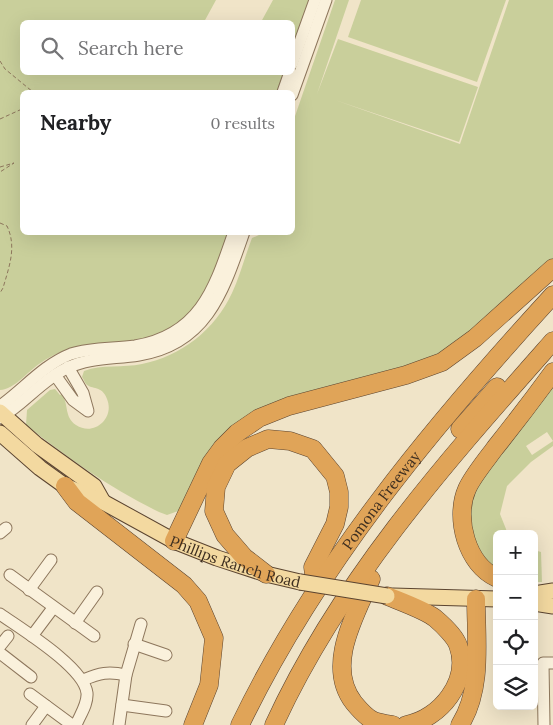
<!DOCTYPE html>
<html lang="en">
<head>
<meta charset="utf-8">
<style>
  body { margin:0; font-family:Lora,serif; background:#f6f6f6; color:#202124 }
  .controls { position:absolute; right:15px; bottom:15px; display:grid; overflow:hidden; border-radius:8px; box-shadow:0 5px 20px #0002 }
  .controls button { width:45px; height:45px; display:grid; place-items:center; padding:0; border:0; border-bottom:1px solid #e0e0e0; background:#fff; color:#202124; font:25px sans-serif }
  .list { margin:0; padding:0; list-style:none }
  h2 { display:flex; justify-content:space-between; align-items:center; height:65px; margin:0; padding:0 20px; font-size:21px }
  h2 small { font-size:16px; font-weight:400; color:#757577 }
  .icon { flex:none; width:28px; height:28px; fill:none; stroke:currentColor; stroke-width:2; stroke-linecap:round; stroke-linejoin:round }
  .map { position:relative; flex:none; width:553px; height:725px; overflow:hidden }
  .search { position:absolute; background:#fff; box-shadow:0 5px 20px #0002; left:20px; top:20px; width:275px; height:55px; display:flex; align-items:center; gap:12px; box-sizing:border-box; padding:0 18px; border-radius:8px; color:#757577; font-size:19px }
  .panel { position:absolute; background:#fff; box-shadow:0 5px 20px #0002; left:20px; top:90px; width:275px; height:145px; border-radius:8px }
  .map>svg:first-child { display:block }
  .green { fill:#c9cf9b; fill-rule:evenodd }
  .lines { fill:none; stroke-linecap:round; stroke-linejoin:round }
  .minor-casing { stroke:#8d765c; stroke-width:13 }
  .major-casing { stroke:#5b4430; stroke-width:17 }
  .highway-casing { stroke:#5b4430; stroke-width:19 }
  .path { stroke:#8d765c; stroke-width:1; stroke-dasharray:4 2.5; stroke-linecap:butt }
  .minor { stroke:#faf1dc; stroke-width:11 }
  .major { stroke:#f3d9a0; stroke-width:15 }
  .highway { stroke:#e0a458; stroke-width:18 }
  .major-bridge-casing { stroke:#5b4430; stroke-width:17; stroke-linecap:butt }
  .major-bridge { stroke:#f3d9a0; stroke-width:15 }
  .labels { text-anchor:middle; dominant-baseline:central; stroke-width:4; stroke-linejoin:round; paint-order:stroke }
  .street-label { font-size:15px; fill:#3d2e20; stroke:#f7eed8 }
</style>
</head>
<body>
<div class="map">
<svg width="553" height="725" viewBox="0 0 553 725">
  <rect width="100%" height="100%" fill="#f0e4c8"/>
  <g class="green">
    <path d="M0,0H216L204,22H22V72L285,73L278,92H22V232L229,233C223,250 218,270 209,287C196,313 168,336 138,341C115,344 89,341 66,350C57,353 47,358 39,364C26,373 15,389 0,390Z"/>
    <path d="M273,0H311L293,50L292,22H261Z"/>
    <path d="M335,0H349L317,94L338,39L478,87L459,142L335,100L460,144L509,0H553V259L490,320L429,362L267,410L181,510L167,515L159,512C111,489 68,458 26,425L27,410L50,390L55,389L60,395L62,394C69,405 64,417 76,425C94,437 115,418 107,399C102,385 92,390 86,384C84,382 84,379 82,377L84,371C102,364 123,368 142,364C181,356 215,330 232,293C240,276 245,256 252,238L259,235L260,233L292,232L293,122Z"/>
    <path d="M361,0H506L477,82L348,37Z"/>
    <path d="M553,386V446L531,462L507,486L500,514L508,534H497V569L488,563L473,542L468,516L477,482ZM547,432L553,441L532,455L526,446Z"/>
    <path d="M534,550L541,552L542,582H534Z"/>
  </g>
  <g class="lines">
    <g class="minor-casing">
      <g id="minor">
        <path d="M292,64L315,0"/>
        <path d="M283,92L290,72"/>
        <path d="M292,95L326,0"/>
        <path d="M55,375L73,400L88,411L83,393L68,367"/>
        <path d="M0,406C24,389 43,365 71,354C92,347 114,349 135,346C201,335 215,287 234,232"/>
        <path d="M0,418C24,404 42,380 67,368C90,357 114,359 139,355C208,344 224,289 244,232"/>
        <path d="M0,533L6,528"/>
        <path d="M10,575L94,636"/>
        <path d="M29,590L51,560"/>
        <path d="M0,614C21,629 84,667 87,693C88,704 80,715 76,725"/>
        <path d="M75,623L97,592"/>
        <path d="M32,636L53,608"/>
        <path d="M134,644L166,655"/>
        <path d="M0,646L8,636"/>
        <path d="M0,653L31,677"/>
        <path d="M83,680C100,673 108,671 126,675"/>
        <path d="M30,694L72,725"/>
        <path d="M122,705L166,711"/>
        <path d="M32,725L46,706"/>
        <path d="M119,725L126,675L141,624"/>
        <path d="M544,725L543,663H553"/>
      </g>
    </g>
    <g class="major-casing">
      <g id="major">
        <path d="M0,412L37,445L94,486L103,502"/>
        <path id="s1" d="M0,433L40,468L65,486L103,502L174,541L217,558L266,574L300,582"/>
        <path d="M534,594L553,591"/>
        <path d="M393,596L497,599"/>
        <path d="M534,603L553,606"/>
      </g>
    </g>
    <g class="highway-casing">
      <g id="highway">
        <path d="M460,429L497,387"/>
        <path d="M65,486L77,502L184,585L198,601L214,638L209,685L193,725"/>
        <path d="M174,541L211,463L222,448L237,433L259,418L289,406L406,375L442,362L475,338L553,268"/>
        <path d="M266,574L244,557L225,535L214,511L216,487L227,464L247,448L268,439L290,441L313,449L335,476L339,492V507L335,524L313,567L316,590"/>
        <path d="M497,578C467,565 454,518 467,489C472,477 487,459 495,448C515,423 534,398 553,372"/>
        <path d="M371,579C355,616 325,666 354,703C359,709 367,718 374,721C380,723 387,724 393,725"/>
        <path d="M387,596C399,601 427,611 436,619C443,625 455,637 458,645C471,681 440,719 406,725"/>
        <path id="s2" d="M240,725C317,565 433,426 553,295"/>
        <path d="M274,725C341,579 448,460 553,341"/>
        <path d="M460,725C483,688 476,641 476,599"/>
      </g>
    </g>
    <g class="path">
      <path d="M0,61L5,69L33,92"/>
      <path d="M0,119L22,109"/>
      <path d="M0,167L14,163L0,172"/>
      <path d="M0,223L7,226C17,247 9,267 3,288L0,293"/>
    </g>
    <use href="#minor" class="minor"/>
    <use href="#major" class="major"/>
    <use href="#highway" class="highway"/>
    <g class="major-bridge-casing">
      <path id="major-bridge" d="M300,582L387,596"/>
    </g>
    <use href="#major-bridge" class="major-bridge"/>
  </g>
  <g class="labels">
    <g class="street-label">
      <text stroke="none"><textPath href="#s2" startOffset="266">Pomona Freeway</textPath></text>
      <text stroke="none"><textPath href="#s1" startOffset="271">Phillips Ranch Road</textPath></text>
    </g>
  </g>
</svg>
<div class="controls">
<button>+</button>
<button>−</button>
<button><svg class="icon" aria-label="locate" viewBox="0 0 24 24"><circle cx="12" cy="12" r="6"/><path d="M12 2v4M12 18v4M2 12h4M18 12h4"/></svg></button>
<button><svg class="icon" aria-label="layers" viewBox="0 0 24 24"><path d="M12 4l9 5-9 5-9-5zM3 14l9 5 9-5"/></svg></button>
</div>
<div class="search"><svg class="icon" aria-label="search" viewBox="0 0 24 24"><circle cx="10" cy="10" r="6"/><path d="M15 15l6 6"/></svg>Search here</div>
<section class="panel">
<h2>Nearby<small>0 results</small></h2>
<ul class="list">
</ul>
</section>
</div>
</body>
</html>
